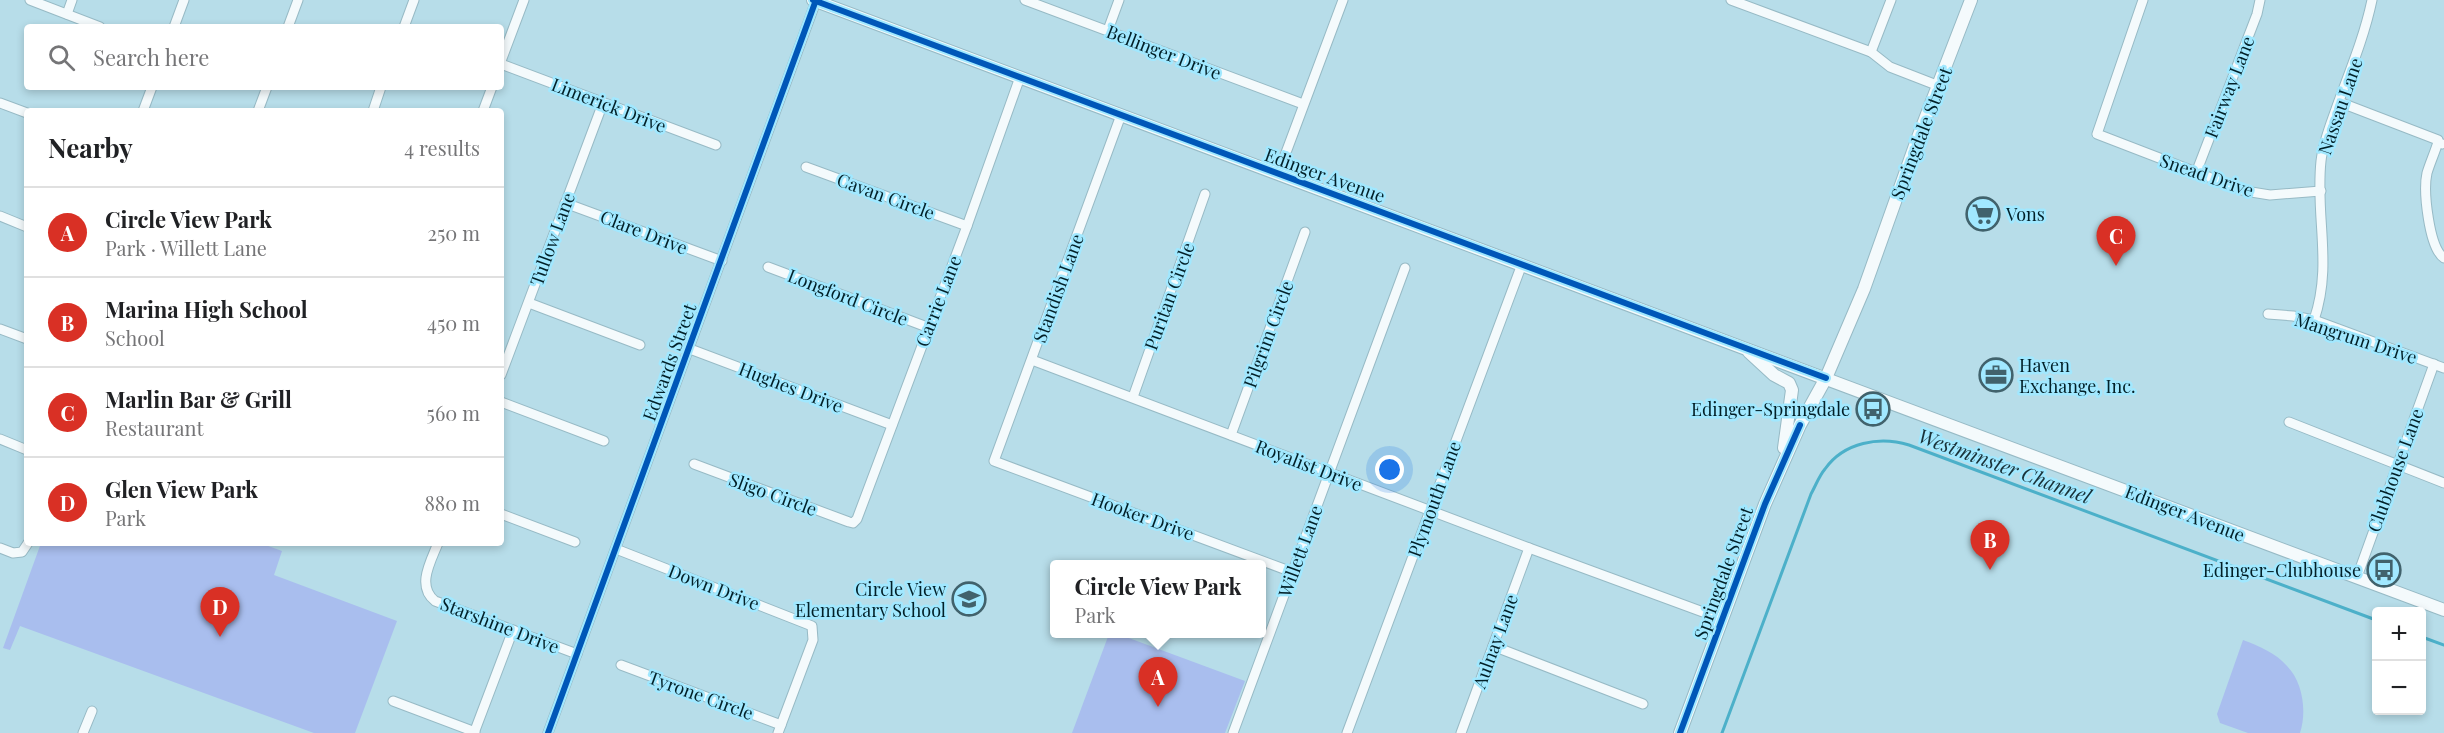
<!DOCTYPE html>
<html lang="en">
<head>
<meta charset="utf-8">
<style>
  body { margin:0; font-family:"Playfair Display",serif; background:#f2f2f2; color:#202124 }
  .controls { position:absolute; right:18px; bottom:18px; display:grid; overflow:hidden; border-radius:6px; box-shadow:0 3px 9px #0003 }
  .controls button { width:54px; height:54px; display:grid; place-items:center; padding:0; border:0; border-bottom:2px solid #e0e0e0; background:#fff; color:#202124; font:30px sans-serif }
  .you { position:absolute; left:1390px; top:470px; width:21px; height:21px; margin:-15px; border:4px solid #fff; border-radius:50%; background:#1a73e8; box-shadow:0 0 0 9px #1a73e833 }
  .badge { display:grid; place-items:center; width:39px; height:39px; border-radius:50%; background:#d93025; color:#fff; font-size:20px; font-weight:700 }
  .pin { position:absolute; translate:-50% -50px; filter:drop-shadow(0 2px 3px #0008) }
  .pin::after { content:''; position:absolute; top:32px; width:21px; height:18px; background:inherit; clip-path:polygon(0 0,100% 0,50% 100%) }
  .popup { position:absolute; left:1050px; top:560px; width:216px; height:78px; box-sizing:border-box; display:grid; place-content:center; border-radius:6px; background:#fff; filter:drop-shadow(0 2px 4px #0005); font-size:20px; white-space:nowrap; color:#757577 }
  .popup b { font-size:22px; color:#202124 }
  .popup::after { content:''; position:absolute; left:50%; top:100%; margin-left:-12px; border:12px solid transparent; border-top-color:#fff }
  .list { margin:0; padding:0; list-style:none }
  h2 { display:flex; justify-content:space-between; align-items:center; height:78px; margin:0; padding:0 24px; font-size:26px }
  h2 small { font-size:20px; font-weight:400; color:#757577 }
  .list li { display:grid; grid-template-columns:39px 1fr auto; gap:18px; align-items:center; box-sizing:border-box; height:90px; padding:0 24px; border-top:2px solid #e0e0e0 }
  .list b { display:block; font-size:22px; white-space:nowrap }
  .list p { margin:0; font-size:20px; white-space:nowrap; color:#757577 }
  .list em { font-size:20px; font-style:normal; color:#757577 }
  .icon { flex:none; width:33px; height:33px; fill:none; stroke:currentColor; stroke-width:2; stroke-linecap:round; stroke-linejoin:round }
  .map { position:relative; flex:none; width:2444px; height:733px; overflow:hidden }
  .search { position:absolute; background:#fff; box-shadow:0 3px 9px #0003; left:24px; top:24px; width:480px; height:66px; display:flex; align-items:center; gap:15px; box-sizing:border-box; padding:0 21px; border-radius:6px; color:#757577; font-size:22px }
  .panel { position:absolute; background:#fff; box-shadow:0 3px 9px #0003; left:24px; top:108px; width:480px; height:438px; border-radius:6px }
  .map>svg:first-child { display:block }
  .green { fill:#a9beee }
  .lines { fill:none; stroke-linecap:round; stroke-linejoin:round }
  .stream { stroke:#4cb0c9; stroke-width:3 }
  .minor-casing { stroke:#97bac5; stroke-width:11 }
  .major-casing { stroke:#97bac5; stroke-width:14 }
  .minor { stroke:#f4fafc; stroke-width:9 }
  .major { stroke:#f4fafc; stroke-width:12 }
  .cycleway-casing { stroke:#a1e8ff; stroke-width:10 }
  .cycleway { stroke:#0057b8; stroke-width:6 }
  .labels { text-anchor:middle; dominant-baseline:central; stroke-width:5; stroke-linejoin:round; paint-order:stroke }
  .street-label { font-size:18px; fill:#022028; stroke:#a1e8ff }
  .poi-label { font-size:18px; fill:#022028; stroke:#a1e8ff; text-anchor:end }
  .water-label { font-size:20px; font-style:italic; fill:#193239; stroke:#a1e8ff }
</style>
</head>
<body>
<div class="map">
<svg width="2444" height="733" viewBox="0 0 2444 733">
  <rect width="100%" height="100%" fill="#b7dde9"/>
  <g class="green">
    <path d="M41,543H260L282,551L274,575L397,621L355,733H314L20,626L10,650L3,648Z"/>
    <path d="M1109,634H1118L1245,681L1225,733H1072Z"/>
    <path d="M2243,640C2259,646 2276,653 2287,666C2303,682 2307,712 2300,733H2248L2220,723L2217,714Z"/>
  </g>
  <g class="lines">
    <g class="stream">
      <path d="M2422,637L2444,645"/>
      <path d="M1722,733L1811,494C1816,485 1819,476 1825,469C1844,442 1880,436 1909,445L2376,620"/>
    </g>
    <g class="minor-casing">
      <g id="minor">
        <path d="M30,0L100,27"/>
        <path d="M1025,0L1303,104"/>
        <path d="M1731,0L1871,52L1890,67L1939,86"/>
        <path d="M2143,0L2097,134L2245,191L2270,195L2321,191"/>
        <path d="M67,14L72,0"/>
        <path d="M174,27L184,0"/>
        <path d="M288,27L298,0"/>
        <path d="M404,27L414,0"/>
        <path d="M1108,30L1119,0"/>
        <path d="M1871,52L1891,0"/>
        <path d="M501,61L524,0"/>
        <path d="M501,64L716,145"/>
        <path d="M2339,102L2438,140V142L2442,144"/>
        <path d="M0,103L27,113"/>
        <path d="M143,111L152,87"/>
        <path d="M258,111L267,87"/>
        <path d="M373,111L381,87"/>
        <path d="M483,111L492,87"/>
        <path d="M1121,115L994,461L1292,572"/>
        <path d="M2438,142C2435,152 2430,163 2427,173C2423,191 2429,248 2444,258"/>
        <path d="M806,167L967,226"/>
        <path d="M2196,173L2257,14L2260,0"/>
        <path d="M1278,174L1343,0"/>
        <path d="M565,203L722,261"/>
        <path d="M0,216L27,227"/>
        <path d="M768,267L927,327"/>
        <path d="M529,303L640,345"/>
        <path d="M2268,314L2293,316L2314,320L2444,368"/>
        <path d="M2314,320C2333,264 2315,217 2321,161C2323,143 2330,126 2336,109C2349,73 2364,38 2372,0"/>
        <path d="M0,329L27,339"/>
        <path d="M690,349L892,425"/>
        <path d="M1032,360L1529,548L1722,619"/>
        <path d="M501,375L603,103"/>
        <path d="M1133,397L1205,194"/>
        <path d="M501,402L604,441"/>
        <path d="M2289,422L2444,483"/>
        <path d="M1231,435L1305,232"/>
        <path d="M0,439L27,450"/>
        <path d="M694,464L849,522L853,523L857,519L967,226L1020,77"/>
        <path d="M501,514L575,542"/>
        <path d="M438,543C431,561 416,586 435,601L577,654"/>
        <path d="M0,548L13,553L22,552L28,543"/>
        <path d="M616,549L812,626L813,640L778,733"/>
        <path d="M2357,577L2434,364"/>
        <path d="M1493,646L1643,704"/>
        <path d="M621,665L781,725"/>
        <path d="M393,701L475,732"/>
        <path d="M83,733L92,711"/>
        <path d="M474,733L513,630"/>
        <path d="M548,733L816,1"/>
        <path d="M1233,733L1405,268"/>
        <path d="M1347,733L1522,264"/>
        <path d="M1461,733L1529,548"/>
      </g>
    </g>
    <g class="major-casing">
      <g id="major">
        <path d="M813,0L2444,610"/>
        <path d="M1749,352L1774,375L1789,383L1792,390L1784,448"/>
        <path d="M1680,733L1765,504L1800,425L1826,378L1864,289L1917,140L1971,0"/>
      </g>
    </g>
    <use href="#minor" class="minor"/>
    <use href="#major" class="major"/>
    <g class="cycleway-casing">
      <g id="cycleway">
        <path d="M813,0L1826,378"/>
        <path d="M548,733L816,0"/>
        <path d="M1680,733L1765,504L1800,425"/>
      </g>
    </g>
    <use href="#cycleway" class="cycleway"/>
  </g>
  <defs>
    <g id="supermarket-ring" transform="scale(1.725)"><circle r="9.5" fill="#a1e8ff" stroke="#41626c" stroke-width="1.5"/><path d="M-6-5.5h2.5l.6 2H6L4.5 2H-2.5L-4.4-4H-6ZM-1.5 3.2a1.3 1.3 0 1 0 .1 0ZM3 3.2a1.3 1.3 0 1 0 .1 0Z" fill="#41626c"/></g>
    <g id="office-ring" transform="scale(1.725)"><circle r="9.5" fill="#a1e8ff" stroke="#41626c" stroke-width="1.5"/><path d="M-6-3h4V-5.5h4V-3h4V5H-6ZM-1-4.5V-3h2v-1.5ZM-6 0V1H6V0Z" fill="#41626c"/></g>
    <g id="bus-ring" transform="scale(1.725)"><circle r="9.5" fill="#a1e8ff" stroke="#41626c" stroke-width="1.5"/><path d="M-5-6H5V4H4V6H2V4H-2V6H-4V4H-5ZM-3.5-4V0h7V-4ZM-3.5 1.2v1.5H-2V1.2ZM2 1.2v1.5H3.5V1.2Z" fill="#41626c"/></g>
    <g id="school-ring" transform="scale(1.725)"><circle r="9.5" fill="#a1e8ff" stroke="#41626c" stroke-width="1.5"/><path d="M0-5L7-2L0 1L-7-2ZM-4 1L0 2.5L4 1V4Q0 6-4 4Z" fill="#41626c"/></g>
  </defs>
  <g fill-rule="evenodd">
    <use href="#supermarket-ring" x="1983" y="214"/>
    <use href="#office-ring" x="1996" y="375"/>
    <use href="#bus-ring" x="1873" y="409"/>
    <use href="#bus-ring" x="2384" y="570"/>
    <use href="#school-ring" x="969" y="599"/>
  </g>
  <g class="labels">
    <g class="street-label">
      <text transform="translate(1164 52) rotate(21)">Bellinger Drive</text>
      <text transform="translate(2229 87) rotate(-69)">Fairway Lane</text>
      <text transform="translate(609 105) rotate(21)">Limerick Drive</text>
      <text transform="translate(2340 106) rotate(-71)">Nassau Lane</text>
      <text transform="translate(1921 133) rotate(-69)">Springdale Street</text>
      <text transform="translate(1325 175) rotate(20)">Edinger Avenue</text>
      <text transform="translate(2207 175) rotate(19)">Snead Drive</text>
      <text transform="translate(886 196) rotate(20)">Cavan Circle</text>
      <text transform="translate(644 232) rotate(21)">Clare Drive</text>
      <text transform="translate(552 239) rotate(-70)">Tullow Lane</text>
      <text transform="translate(1058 288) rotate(-70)">Standish Lane</text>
      <text transform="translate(1169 296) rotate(-70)">Puritan Circle</text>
      <text transform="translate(848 297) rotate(21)">Longford Circle</text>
      <text transform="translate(938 301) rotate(-69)">Carrie Lane</text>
      <text transform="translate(1268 334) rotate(-70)">Pilgrim Circle</text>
      <text transform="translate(2356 338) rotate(18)">Mangrum Drive</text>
      <text transform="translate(669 362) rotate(-70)">Edwards Street</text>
      <text transform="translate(791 387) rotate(21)">Hughes Drive</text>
      <text transform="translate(1309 465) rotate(21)">Royalist Drive</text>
      <text transform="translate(2395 470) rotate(-70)">Clubhouse Lane</text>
      <text transform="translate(773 494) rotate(20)">Sligo Circle</text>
      <text transform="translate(1434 499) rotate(-70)">Plymouth Lane</text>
      <text transform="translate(2185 513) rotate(21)">Edinger Avenue</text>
      <text transform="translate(1143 516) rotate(20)">Hooker Drive</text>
      <text transform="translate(1300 551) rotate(-70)">Willett Lane</text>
      <text transform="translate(1723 573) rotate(-70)">Springdale Street</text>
      <text transform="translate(714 587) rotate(21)">Down Drive</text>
      <text transform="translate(500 625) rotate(21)">Starshine Drive</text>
      <text transform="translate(1495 641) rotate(-70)">Aulnay Lane</text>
      <text transform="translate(701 695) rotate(20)">Tyrone Circle</text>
    </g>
    <g class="poi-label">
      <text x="2006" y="214" text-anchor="start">Vons</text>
      <text x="2019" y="365" text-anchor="start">Haven<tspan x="2019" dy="21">Exchange, Inc.</tspan></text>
      <text x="1850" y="409">Edinger-Springdale</text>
      <text x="2361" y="570">Edinger-Clubhouse</text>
      <text x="946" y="589">Circle View<tspan x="946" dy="21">Elementary School</tspan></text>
    </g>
    <g class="water-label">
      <text transform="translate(2005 465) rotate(20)">Westminster Channel</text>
    </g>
  </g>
</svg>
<div class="controls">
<button>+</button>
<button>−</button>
</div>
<div class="you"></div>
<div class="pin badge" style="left:1158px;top:707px">A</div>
<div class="popup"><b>Circle View Park</b>Park</div>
<div class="pin badge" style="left:1990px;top:570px">B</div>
<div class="pin badge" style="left:2116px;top:266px">C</div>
<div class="pin badge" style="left:220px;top:637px">D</div>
<div class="search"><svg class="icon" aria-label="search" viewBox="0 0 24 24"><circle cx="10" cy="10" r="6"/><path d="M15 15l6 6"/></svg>Search here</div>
<section class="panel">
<h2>Nearby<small>4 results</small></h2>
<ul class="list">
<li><span class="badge">A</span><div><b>Circle View Park</b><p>Park · Willett Lane</p></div><em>250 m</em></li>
<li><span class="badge">B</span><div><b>Marina High School</b><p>School</p></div><em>450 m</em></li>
<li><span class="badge">C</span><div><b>Marlin Bar &amp; Grill</b><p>Restaurant</p></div><em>560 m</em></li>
<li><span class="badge">D</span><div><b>Glen View Park</b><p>Park</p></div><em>880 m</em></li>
</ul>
</section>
</div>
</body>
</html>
